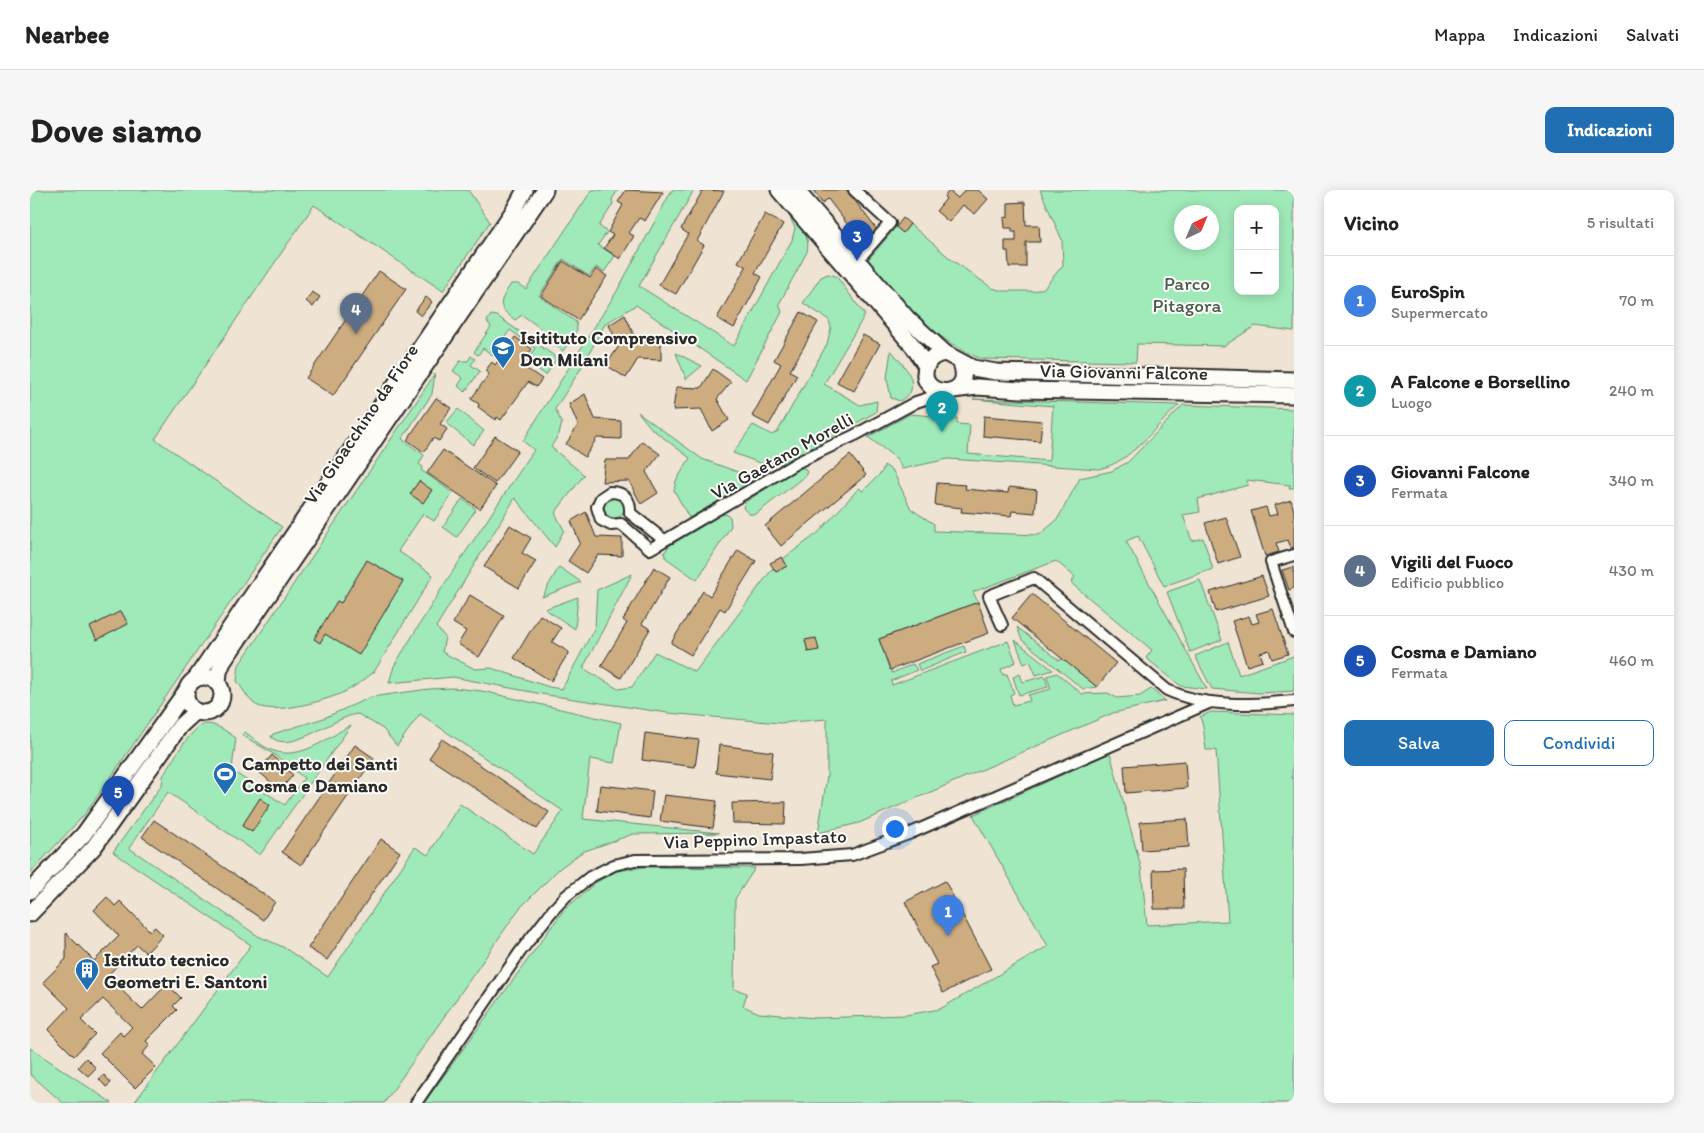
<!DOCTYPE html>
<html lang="it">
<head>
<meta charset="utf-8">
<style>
  body { margin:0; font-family:Itim,sans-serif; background:#f6f6f6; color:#222 }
  .controls { position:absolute; right:15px; top:15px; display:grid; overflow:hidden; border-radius:10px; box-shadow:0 2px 12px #0003 }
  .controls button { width:45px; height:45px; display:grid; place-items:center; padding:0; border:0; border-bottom:1px solid #e0e0e0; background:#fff; color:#222; font:25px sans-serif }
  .compass { position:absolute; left:1144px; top:15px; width:45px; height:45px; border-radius:50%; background:#fff; box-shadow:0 2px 12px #0003; rotate:44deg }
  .you { position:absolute; left:864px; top:638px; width:18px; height:18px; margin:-12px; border:4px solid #fff; border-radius:50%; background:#1a73e8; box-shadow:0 0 0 8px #1a73e833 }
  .badge { display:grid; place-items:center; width:32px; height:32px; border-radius:50%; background:#1f6fb2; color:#fff; font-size:16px; font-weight:700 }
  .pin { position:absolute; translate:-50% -41px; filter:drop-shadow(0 1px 2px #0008) }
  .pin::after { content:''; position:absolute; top:26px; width:18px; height:15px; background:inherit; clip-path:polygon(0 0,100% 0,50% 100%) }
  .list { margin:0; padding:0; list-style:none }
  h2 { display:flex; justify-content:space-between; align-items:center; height:65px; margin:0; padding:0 20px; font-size:21px }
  h2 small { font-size:16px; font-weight:400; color:#767676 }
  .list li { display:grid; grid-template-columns:32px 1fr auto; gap:15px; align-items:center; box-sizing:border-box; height:90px; padding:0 20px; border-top:1px solid #e0e0e0 }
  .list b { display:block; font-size:19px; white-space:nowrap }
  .list p { margin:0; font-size:16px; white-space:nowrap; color:#767676 }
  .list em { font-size:16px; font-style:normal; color:#767676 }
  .actions { display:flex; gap:10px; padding:15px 20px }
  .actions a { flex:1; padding:11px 0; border:1px solid #1f6fb2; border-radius:10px; text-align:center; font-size:18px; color:#1f6fb2 }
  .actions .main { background:#1f6fb2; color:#fff }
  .map { position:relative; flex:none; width:1264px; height:913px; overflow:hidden; border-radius:10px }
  header { display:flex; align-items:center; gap:30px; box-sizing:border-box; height:70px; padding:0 25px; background:#fff; border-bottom:1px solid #e0e0e0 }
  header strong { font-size:24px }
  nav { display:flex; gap:28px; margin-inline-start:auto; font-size:18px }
  .intro { display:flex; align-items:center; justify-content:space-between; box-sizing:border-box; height:120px; padding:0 30px }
  h1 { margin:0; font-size:35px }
  .button { padding:12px 22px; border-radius:10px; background:#1f6fb2; color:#fff; font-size:18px; font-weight:700 }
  main { display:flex; gap:30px; padding:0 30px }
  aside { flex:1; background:#fff; border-radius:10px; box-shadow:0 2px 12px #0003 }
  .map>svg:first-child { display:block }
  .green { fill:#a0eab9; stroke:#668a72; fill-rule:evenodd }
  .building { fill:#cdac80; stroke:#2b2b2b }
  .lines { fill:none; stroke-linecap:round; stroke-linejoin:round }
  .street-casing { stroke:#2b2b2b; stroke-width:14 }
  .secondary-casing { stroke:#2b2b2b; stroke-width:19 }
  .street { stroke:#fdfcf7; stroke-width:10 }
  .secondary { stroke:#fdfcf7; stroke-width:15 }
  .labels { text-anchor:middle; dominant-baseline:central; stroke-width:4; stroke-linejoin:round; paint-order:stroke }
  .park-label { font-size:19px; fill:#485b4e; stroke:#fdfcf7 }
  .poi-label { font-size:19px; font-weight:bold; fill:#2b2b2b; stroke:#fdfcf7; text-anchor:start }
  .street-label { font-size:19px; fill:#2b2b2b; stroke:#fdfcf7 }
</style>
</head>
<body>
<header>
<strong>Nearbee</strong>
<nav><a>Mappa</a><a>Indicazioni</a><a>Salvati</a></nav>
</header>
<div class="intro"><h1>Dove siamo</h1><a class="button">Indicazioni</a></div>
<main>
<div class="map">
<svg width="1264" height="913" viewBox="0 0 1264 913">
  <rect width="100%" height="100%" fill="#efe4d3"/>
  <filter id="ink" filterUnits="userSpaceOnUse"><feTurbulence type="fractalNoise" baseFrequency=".02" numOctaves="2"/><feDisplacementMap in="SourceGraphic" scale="10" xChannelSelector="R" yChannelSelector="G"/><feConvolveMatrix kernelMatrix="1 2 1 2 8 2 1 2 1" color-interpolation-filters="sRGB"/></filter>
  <g filter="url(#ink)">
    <g class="green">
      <path d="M0,0H438L460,32L413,101L284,15L125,249L252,337L81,587L54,625L0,683Z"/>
      <path d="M562,0H588L582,9L583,14L569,36L577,42L568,55L585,66L574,82L566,77L559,86L533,69L509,106L546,132L547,140L533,161L522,153L523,147L492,125L485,130C466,116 469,113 481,94H488L496,99Z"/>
      <path d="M642,0H664L609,96L704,156L762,50L765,38L757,21C768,34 781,44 777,62L749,114L752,122L716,190L606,115L575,134L550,180L525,219L532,233L529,244L521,257L554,285L525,323L534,340L525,357L485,308L406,437L415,447L412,462L445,479L461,478L519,497L532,499L565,437L567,400L602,384L553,478L588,499L602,497L625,462L665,482L743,378L746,382L757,376L753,369L788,343L829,298L833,301L852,282L854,275L863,281L881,319L904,334V341L1009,345L1027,330L1050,288L1082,281L1098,272L1153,215L1264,219V298H1259L1260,295L1217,290L1218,295L1168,309L1170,322L1153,325L1162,351L1173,348L1183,379L1134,396L1108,346L1096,351L1177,499L1151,496L1116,468L1122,460L1041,393L1045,387L1026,371L943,402L948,412L849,449L862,483L883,474L887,480L861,491L862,495L978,451L986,472L971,479L973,485L977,484L984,503L980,505L983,515L1000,511L998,505L1021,499L1017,486L1027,483L1052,504L1078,503L1087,508L1110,506L1121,499L1135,511L1083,523L829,633L788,643L797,586V529L750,533L638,523L517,505L423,487L359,493L364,476L415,393L504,260L493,251L587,101Z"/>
      <path d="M1010,0H1264V141L1225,136L1194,156L1107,154L1106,172L952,169C902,150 871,110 838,70L866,37L873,43L880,34L922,70L962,98L973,101H1004L1014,98L1033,75L1032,50ZM1208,19H1245V101H1208ZM1152,22H1182V52H1152Z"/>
      <path d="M798,84L806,86L835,125L794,194L830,215L847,211L846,222L753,274L730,273L703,263L723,235L742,245L748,241L797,154L801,138L799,130L773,113L791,87Z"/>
      <path d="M461,125L467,126L523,165L526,170L516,185L497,172L505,158L480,140L462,165L453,158L448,165L444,162L461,137L457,131Z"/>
      <path d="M861,160C870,172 887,186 880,203L870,211L861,208L857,188Z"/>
      <path d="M646,163L672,176L656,189Z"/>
      <path d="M441,166L445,169L441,175L450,181L435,202L428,196L433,188L423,181L430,171H438Z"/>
      <path d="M405,184L402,204L372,249L394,265L389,274L393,277L391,280L423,303L404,331L393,324L368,361L403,385L344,482C334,490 323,498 312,503C294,511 239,527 223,513C217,507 212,498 207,491L209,475Z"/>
      <path d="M943,209L1149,215C1124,237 1102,272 1069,279L918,269L872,279L867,269L838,247L880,224L927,228V234L940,235L938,264L1019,271L1023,216Z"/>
      <path d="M428,219L454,241L443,255L416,233Z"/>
      <path d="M608,222L672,269L724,288L717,296L659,328L644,300L646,291L660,268L622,239Z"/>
      <path d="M769,278H774L777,282L775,286L726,324H719L713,318L715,312Z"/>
      <circle cx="584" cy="318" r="10"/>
      <path d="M432,309L446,319L427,347L413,337Z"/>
      <path d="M696,324L700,327L701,336L667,390L636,368L634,363L639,356L691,325Z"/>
      <path d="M529,377L551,392L512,407Z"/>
      <path d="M1170,390L1192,450L1160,462L1137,402Z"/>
      <path d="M548,407L545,439L515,419Z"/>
      <path d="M987,437L1030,471L1032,468L1067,497L1053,499L992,450Z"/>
      <path d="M985,450L1023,480L1006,485L1000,471L994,474Z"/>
      <path d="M1198,452L1209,485L1264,466V501L1230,503L1182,499L1165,466Z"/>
      <path d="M934,456L936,462L890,481L887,474Z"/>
      <path d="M990,484L993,492L1015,486L1018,497L989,505L983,487Z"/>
      <path d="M423,498L452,501L591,533L584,573L560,569L553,629L689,643L603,644L552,662L530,678L489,719L354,913H104L221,755L83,662L132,595L133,586C141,574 163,532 178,534C189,535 197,542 206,548L202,578L207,584L255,615L274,588L245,565L212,545L215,542C222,547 229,554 237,558C266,574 296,549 321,535L230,665L138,602L99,658L228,746L253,757L298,787L385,657L398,665L430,614L503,664L533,621L390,524L367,556L353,539L328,524C304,526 261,565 241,547L243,544L294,528L341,507L399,499Z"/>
      <path d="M1181,522L1264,525L1262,588L1264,589V913H394L533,721L565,693L587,681L613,677L725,678L705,709L704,799L717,803L713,816L729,823L785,828L876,825L910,819L1018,756L943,625L1080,563L1111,677L1117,735L1198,731L1186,560H1176L1173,536L1170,527Z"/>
      <path d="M0,858L82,913H33L0,884Z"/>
    </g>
    <g class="building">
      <path d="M596,0L633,2L615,31L609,28L599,43L604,46L590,69L574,58L583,45L578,42L593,15L588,12Z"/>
      <path d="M673,0L694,1L667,51L674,55L646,104L629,95L658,44L651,39Z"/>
      <path d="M783,0H817L847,40L831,52L798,9L792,13Z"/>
      <path d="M935,0H948L958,9L945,24L933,15L919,32L906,21L916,9L914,7L919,1L928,8Z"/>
      <path d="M995,12L996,35H1009L1010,52H996V77H979L978,61H975V51H986V42H982V38H975L974,28L978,27V13Z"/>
      <path d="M735,24L753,34L725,83L732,87L704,138L687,128L716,77L708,72Z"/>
      <path d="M873,28L880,34L873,43L866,37Z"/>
      <path d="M533,71L560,88L566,79L577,86L548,130L511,106Z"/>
      <path d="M349,81L376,99L303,206L276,188Z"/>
      <path d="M282,102L290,107L283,117L276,111Z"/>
      <path d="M396,107L402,112L391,126L385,121Z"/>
      <path d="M771,122L788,132L760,181L767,185L739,235L722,226L751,174L744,170Z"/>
      <path d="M595,125L606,150L631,152V170L608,169L596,188L576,175L589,156L579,135Z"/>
      <path d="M833,145L850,154L824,201L807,192Z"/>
      <path d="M485,147L502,159L491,175L512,189L506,197L498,192L471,230L467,227L466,230L448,217L449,214L441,209L459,184L455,181L462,172L465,175L476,160L479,162L483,156L480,154Z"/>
      <path d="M683,179L701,192L687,209L699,230L682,241L671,219L643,220L646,197L671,198Z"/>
      <path d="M555,204L565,229L591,231V249L567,248L555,267L536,254L548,235L539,214Z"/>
      <path d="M406,208L421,218L410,234L417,239L409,251L403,248L394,262L377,250Z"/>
      <path d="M954,226L1012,231L1010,251L953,246Z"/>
      <path d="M465,246L488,261L465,293L443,278Z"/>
      <path d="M612,251L630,264L616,282L628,303L611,314L599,291L572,292L575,270H599Z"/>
      <path d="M413,260L466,296L450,319L397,283Z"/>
      <path d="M820,265L836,285L751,356L735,336Z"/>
      <path d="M389,291L402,300L393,313L380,304Z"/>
      <path d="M907,293L936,295L935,299L978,303L979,297L1007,300L1005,323L982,321L981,326L931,322L932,318L905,315Z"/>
      <path d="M1261,310L1264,321V357L1261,358L1258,350L1246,353L1249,362L1235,366L1221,321L1236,317L1239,326L1248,324L1245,315Z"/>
      <path d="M556,322L566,347L592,348V366L568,365L556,383L538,371L550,353L541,331Z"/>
      <path d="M1196,327L1210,367L1188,374L1175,333Z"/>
      <path d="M480,335L501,348L492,363L506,371L489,398L454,377Z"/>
      <path d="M708,360L726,371L695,421L690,418L661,465L641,453L673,401L680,406Z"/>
      <path d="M752,367L757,376L746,382L740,373Z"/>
      <path d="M337,370L373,391L329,465L295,444L290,453L284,449L307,411L311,413Z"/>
      <path d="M624,377L640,387L612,434L620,439L591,488L571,476L597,433L593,430Z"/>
      <path d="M1264,377V398L1259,400L1252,380Z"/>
      <path d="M1232,386L1239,406L1186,422L1180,402Z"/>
      <path d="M1002,404L1086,473L1067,497L982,428Z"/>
      <path d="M440,405L474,426L449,467L428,454L436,441L423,433Z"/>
      <path d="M948,412L959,443L860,480L849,449Z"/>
      <path d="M1243,419L1258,464L1242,469L1239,460L1230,463L1233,471L1217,476L1202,431L1219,426L1222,434L1229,432L1226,424Z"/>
      <path d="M91,421L98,434L67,450L60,437Z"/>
      <path d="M510,425L531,438L522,452L539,462L521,491L484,468Z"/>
      <path d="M786,448L789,460L778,462L775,450Z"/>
      <path d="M615,543L669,550L665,577L612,570Z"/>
      <path d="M412,549L519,622L507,639L399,568Z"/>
      <path d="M325,555L344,568L271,675L252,662Z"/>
      <path d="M689,555L743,562L740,589L686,583Z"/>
      <path d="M242,565L263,585L250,600L228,581Z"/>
      <path d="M1155,571L1157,598L1096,603L1094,576Z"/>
      <path d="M570,595L623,601L620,628L567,621Z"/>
      <path d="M634,605L687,611L683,638L630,631Z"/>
      <path d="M230,608L240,615L222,642L212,636Z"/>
      <path d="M756,612L755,634L703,633L702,613Z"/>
      <path d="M1157,629L1159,657L1112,660L1110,632Z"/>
      <path d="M124,630L245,712L233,730L112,647Z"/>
      <path d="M351,649L370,662L297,770L278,758Z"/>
      <path d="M1153,679L1154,719H1124L1123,680Z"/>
      <path d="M915,691L961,779L913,803L900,777L907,774L875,712Z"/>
      <path d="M77,707L85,716L90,711L120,741L125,737L133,745L116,763L107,755L77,786L112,820L137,794L151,808L143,816L147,820L116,851L120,855L112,864L126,877L105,898L70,863L90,842L93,846L102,837L73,809L51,830L65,844L44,866L18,840L39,818L13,792L36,769V743L64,771L89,746L64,720Z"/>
      <path d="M56,868L66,878L58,886L48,877Z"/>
      <path d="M74,885L81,893L76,897L69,889Z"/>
    </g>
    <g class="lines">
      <g class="street-casing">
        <g id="street">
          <path d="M824,0L860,33L827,71"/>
          <path d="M634,350L600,323C601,309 594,302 580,302L571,308L567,317L571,330L581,335L591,334L620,359L768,272L825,245L886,212L914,203"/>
          <path d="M1264,365L1241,372L1264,442"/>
          <path d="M972,435L959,406L1004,388L1137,500C1176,518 1223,515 1264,511"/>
          <path d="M386,913L490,762L522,721L536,706L560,687L584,675L605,670L771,669L822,665L881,643L1181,512"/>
        </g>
      </g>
      <g class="secondary-casing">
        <g id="secondary">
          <path d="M749,0L883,156L896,176"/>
          <path d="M766,0L877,128L915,163"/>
          <path d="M931,173C946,213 883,208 897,175C900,167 907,164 915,163L943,178L966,182L1264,190"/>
          <path d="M923,200L947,197L991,200L1264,205"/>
          <circle cx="174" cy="505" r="18"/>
          <path d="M166,488L484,20L495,0"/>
          <path d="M188,494L189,482L193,472L515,0"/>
          <path d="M0,701L54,644L156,501"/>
          <path d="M0,724L64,657L150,536L166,521"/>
        </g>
      </g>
      <use href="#street" class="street"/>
      <use href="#secondary" class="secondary"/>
    </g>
  </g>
  <defs>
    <g id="school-pin" transform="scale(1.25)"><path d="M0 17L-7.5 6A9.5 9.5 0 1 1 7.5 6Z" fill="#1f6fb2" stroke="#fdfcf7"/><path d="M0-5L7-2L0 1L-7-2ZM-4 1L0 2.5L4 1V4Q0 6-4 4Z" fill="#fff"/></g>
    <g id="stadium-pin" transform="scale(1.25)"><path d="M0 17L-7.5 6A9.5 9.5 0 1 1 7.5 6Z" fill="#1f6fb2" stroke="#fdfcf7"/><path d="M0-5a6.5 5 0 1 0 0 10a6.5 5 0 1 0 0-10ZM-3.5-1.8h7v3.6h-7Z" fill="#fff"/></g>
    <g id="building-pin" transform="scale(1.25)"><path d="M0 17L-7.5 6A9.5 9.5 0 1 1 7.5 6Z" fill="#1f6fb2" stroke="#fdfcf7"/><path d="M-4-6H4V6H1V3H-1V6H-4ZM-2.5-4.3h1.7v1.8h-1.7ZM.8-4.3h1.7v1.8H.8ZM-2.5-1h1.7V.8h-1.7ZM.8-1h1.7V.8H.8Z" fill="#fff"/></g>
  </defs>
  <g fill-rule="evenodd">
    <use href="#school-pin" x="473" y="158"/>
    <use href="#stadium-pin" x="195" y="584"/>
    <use href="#building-pin" x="57" y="780"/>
  </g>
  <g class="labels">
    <g class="park-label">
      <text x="1157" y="93">Parco<tspan x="1157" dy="22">Pitagora</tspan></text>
    </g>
    <g class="poi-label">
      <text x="490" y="147">Isitituto Comprensivo<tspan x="490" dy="22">Don Milani</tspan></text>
      <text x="212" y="573">Campetto dei Santi<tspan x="212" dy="22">Cosma e Damiano</tspan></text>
      <text x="74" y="769">Istituto tecnico<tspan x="74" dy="22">Geometri E. Santoni</tspan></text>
    </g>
    <g class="street-label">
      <text transform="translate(1094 182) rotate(1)">Via Giovanni Falcone</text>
      <text transform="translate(331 234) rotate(-56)">Via Gioacchino da Fiore</text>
      <text transform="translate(752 266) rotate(-29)">Via Gaetano Morelli</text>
      <text transform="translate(725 649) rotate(-2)">Via Peppino Impastato</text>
    </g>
  </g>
</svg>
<div class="controls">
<button>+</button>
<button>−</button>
</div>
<svg class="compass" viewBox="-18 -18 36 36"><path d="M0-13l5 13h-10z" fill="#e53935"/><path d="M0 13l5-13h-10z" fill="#767676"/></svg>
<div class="you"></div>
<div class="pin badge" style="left:918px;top:746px;background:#3f7fe0">1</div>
<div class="pin badge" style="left:912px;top:242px;background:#0f9aa8">2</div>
<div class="pin badge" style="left:827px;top:71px;background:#1a4fb4">3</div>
<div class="pin badge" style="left:326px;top:144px;background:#5c6f8a">4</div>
<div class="pin badge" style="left:88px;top:627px;background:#1a4fb4">5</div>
</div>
<aside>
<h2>Vicino<small>5 risultati</small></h2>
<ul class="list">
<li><span class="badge" style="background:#3f7fe0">1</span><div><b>EuroSpin</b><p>Supermercato</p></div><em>70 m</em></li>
<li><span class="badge" style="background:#0f9aa8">2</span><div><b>A Falcone e Borsellino</b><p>Luogo</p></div><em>240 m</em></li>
<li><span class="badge" style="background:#1a4fb4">3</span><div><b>Giovanni Falcone</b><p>Fermata</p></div><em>340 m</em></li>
<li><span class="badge" style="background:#5c6f8a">4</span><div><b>Vigili del Fuoco</b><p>Edificio pubblico</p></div><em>430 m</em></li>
<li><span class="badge" style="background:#1a4fb4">5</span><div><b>Cosma e Damiano</b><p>Fermata</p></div><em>460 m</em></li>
</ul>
<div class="actions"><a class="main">Salva</a><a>Condividi</a></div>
</aside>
</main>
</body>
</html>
